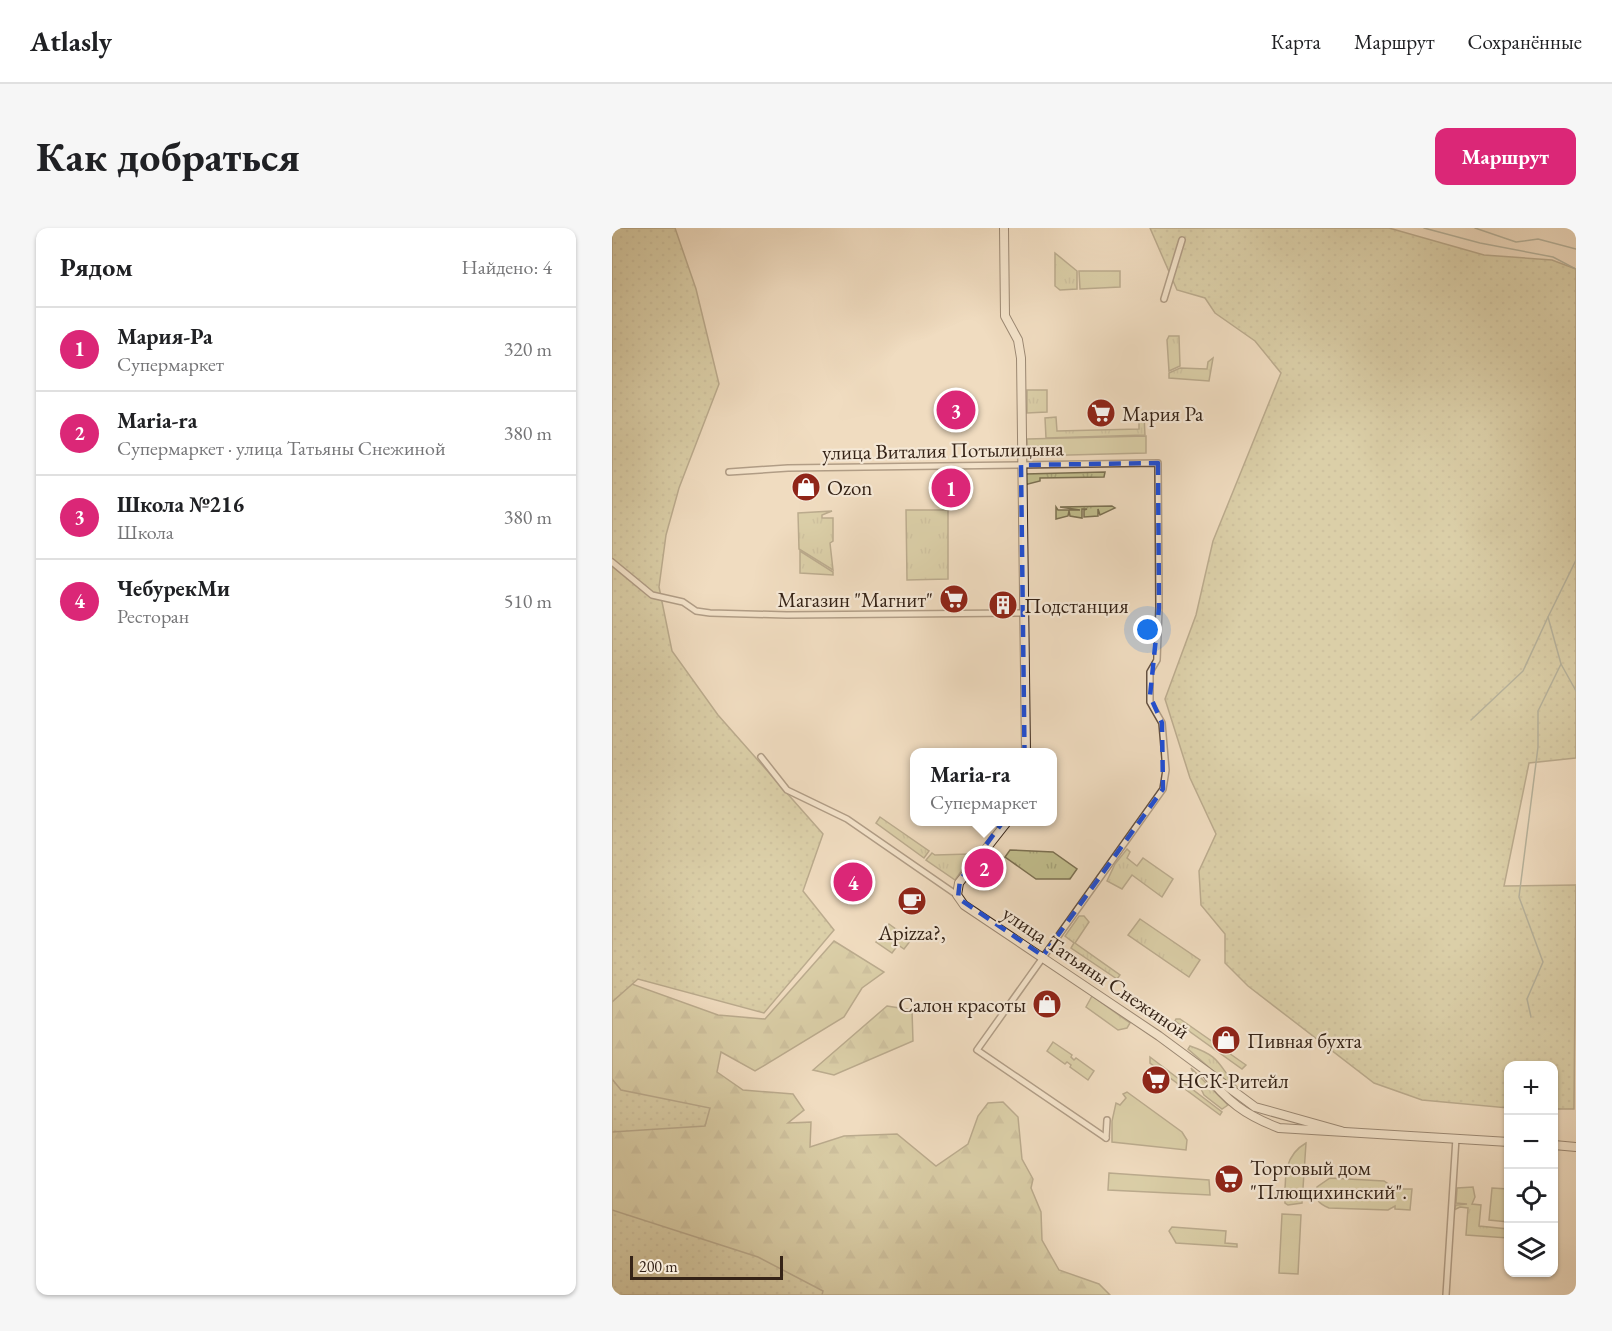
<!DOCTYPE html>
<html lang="ru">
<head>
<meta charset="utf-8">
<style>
  body { margin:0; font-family:"EB Garamond",serif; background:#f6f6f6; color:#202124 }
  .controls { position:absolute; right:18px; bottom:18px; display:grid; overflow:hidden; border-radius:12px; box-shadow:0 2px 4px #0004 }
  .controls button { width:54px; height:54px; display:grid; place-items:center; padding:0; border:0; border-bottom:2px solid #e0e0e0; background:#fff; color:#202124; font:30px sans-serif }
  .scale { position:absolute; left:18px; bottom:15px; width:153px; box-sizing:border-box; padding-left:6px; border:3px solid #352317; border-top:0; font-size:16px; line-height:21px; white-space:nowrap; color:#352317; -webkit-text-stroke:4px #f5e8d6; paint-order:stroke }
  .you { position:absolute; left:536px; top:402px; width:21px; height:21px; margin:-15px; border:4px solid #fff; border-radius:50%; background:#1a73e8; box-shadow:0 0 0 9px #1a73e833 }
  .badge { display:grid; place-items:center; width:39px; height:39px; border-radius:50%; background:#db2777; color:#fff; font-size:20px; font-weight:700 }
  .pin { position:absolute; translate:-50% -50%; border:3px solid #fff; box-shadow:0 2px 6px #0006 }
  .popup { position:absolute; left:298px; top:520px; width:147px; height:78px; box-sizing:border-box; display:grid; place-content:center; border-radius:12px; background:#fff; filter:drop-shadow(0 2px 4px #0005); font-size:20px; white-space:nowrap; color:#757577 }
  .popup b { font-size:22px; color:#202124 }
  .popup::after { content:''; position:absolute; left:50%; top:100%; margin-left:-12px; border:12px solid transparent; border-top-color:#fff }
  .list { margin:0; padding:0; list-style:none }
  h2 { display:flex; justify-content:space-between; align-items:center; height:78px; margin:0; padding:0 24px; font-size:26px }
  h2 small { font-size:20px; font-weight:400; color:#757577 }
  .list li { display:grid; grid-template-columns:39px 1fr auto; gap:18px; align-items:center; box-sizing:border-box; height:84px; padding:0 24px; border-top:2px solid #e0e0e0 }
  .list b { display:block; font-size:22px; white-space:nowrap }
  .list p { margin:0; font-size:20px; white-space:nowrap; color:#757577 }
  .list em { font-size:20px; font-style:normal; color:#757577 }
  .icon { flex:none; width:33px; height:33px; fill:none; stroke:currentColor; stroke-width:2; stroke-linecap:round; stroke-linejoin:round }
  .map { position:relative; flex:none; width:964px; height:1067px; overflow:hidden; border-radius:12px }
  header { display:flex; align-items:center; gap:36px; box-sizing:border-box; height:84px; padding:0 30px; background:#fff; border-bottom:2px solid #e0e0e0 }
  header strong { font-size:28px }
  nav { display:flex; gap:33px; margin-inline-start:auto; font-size:21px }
  .intro { display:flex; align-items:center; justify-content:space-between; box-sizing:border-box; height:144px; padding:0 36px }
  h1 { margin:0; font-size:42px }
  .button { padding:15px 27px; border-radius:12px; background:#db2777; color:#fff; font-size:21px; font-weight:700 }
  main { display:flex; gap:36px; padding:0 36px }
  aside { flex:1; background:#fff; border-radius:12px; box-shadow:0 2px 4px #0004 }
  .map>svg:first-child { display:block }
  .grass { fill:url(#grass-tufts); stroke:#7b7052; stroke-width:1.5 }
  .forest { fill:url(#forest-firs); stroke:#7b7052; stroke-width:1.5 }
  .park { fill:#c1be8d; stroke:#7b7052; stroke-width:1.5 }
  .garden { fill:url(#garden-dots); stroke:#7b7052; stroke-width:1.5 }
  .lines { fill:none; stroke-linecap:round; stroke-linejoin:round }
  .stream { stroke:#727f70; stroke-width:1.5 }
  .street-casing { stroke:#645141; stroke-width:8 }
  .secondary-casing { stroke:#352317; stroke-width:10 }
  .street { stroke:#f5e8d6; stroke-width:5 }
  .secondary { stroke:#f5e8d6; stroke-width:8 }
  .marked { fill:none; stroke:#1d4ed8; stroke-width:4.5; stroke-dasharray:12 8; stroke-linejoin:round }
  .labels { text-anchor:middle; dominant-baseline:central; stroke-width:4.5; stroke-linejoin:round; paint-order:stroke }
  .poi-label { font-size:21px; fill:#352317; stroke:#f5e8d6; text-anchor:start }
  .street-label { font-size:21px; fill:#352317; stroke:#f5e8d6 }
</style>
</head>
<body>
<header>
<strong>Atlasly</strong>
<nav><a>Карта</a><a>Маршрут</a><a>Сохранённые</a></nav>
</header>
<div class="intro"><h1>Как добраться</h1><a class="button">Маршрут</a></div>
<main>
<aside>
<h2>Рядом<small>Найдено: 4</small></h2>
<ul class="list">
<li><span class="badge">1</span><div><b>Мария-Ра</b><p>Супермаркет</p></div><em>320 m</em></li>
<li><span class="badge">2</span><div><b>Maria-ra</b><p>Супермаркет · улица Татьяны Снежиной</p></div><em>380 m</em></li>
<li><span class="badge">3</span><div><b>Школа №216</b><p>Школа</p></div><em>380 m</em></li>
<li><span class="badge">4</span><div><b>ЧебурекМи</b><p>Ресторан</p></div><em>510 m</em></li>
</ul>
</aside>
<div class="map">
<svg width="964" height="1067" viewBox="0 0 964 1067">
  <defs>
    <pattern id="grass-tufts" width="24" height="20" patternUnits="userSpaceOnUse" patternTransform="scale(1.5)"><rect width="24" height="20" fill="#c1be8d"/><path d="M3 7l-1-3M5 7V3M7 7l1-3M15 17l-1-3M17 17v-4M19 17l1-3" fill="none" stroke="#a6a379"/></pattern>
    <pattern id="forest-firs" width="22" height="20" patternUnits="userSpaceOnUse" patternTransform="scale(1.5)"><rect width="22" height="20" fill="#c1be8d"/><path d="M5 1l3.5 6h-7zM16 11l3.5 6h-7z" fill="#a6a379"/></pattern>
    <pattern id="garden-dots" width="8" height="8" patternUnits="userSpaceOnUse" patternTransform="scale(1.5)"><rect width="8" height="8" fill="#c1be8d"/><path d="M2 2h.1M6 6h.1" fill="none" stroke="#a6a379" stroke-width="1.8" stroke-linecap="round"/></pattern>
  </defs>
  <rect width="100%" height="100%" fill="#f0dcc0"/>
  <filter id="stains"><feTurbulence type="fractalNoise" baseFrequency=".00333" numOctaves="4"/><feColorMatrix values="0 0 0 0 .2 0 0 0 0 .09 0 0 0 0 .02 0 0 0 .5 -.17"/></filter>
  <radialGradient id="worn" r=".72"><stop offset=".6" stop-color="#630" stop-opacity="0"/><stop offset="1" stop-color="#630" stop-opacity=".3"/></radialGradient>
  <g class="grass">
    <path d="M443,25L465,43V61L448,62L443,58Z"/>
    <path d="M557,108H567L568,138L557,143L555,112Z"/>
    <path d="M601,130L597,153L557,150V145L568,140L595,141L596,134Z"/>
    <path d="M415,162H435V184L415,185Z"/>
    <path d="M527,187H532L533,207L434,210L433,190L444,189L445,203L527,201Z"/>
    <path d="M493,244L492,249L428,250V253L412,257L413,246Z"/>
    <path d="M500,278L503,280L488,287L486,281V288L472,289V282L475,281H470V290L458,288L457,283L456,288L444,291V279L446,282H468L448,279Z"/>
    <path d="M294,282H336V351L295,352Z"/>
    <path d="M220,283L210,287V290H221V313L218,315L221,342L187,321L186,285Z"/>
    <path d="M188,323L221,344V347L188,345Z"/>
    <path d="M268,589L317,623L312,630L264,595Z"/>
    <path d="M515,621L518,624L515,630L525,638L531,630L561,651L550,669L520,647L510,661L495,653L503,636Z"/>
    <path d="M398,622L441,624L465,641L458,651H424L393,629Z"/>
    <path d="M320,625L323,627L358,626L360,628L343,652L314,632Z"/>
    <path d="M467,688H472L477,694L463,715L508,747L505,751L459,720L462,715L453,708Z"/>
    <path d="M528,691L588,732L577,749L516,707Z"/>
    <path d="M480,768L518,795L515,800L506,802L474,779Z"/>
    <path d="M564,791H568L634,837L630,841L563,793Z"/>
    <path d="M578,818C610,829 605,836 625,859L623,862L576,821Z"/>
    <path d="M538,829L610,884L608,887L538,835Z"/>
    <path d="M579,840L616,877L610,881L592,867Z"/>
    <path d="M861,959L863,969L860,976L869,977L867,998L896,1001V1010L854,1007L856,980L848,979L842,982L844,977L855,976L844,975L845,960Z"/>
  </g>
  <g class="forest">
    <path d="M222,713L272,744L250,760L232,789L143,843L109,824L105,844L131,862L181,866L192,882L176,895L199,894L198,919L232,908L285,906L324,938L356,916L366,888L376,875L391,874L406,889L410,931L421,951L419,960L429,984L430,1012L447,1042L487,1056L498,1067H191L0,997V770L20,756L106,787L153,791Z"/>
    <path d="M275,778L300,782L301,813L222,847L201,842Z"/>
  </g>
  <g class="park">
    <path d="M467,43H508V59L468,61Z"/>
    <path d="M534,208V225L418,228L416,226L415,211Z"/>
    <path d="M277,696L299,712L292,721L286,717L280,725L264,714Z"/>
    <path d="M441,814L460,827L459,829L462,832L464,830L482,843L476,852L458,839L459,837L455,834L453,836L435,823Z"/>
    <path d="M515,864L570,904L575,912L574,922L500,914V893L504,875L508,877L514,870L511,866Z"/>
    <path d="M694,915L690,975L676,977L673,975C673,951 671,928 694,915Z"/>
    <path d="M497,945L597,952L598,967L496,962Z"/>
    <path d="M718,950L772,953L784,961H800L798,982L783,981V978L776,982L717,980C705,975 703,971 705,959Z"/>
    <path d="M880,960L896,961V994L877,992Z"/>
    <path d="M670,986L689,987L686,1046L667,1045Z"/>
    <path d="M560,999L614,1003L613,1015L625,1016V1019L564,1015L557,1003Z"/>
  </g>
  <g class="garden">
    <path d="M0,0H63L84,61L107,156L67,260L54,307L47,359L60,423L106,487L211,606L191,663L222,702L152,785L26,751L0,774Z"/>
    <path d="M538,0H777L872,27L940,32L964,41V530L917,535L892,658L964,657L962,881H942V838H897L896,880L810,872L762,855L636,758L613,735V706L589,677L587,643L604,606L578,550L553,471L584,387L601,313L669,145L643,113L603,85L593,70L565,62Z"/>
    <path d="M0,851L9,862L98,880L93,898L0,904Z"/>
    <path d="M0,982L146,1029L211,1063L210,1067H0Z"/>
  </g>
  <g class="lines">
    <g class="stream">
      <path d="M812,0L868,15L941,29L964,41"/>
      <path d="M863,0L904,14L926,11L964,21"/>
      <path d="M964,332L936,389L949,436L964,463"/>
      <path d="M859,492L911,443L936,389"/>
      <path d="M919,789L915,771L931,734L907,669L926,519V483L949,436"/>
    </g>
    <g class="street-casing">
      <g id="street">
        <path d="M552,71L570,12"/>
        <path d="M117,244L176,240L546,235L547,380L545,432L538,444V474L550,495L554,542L551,561L365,822L494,910"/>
        <path d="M0,334L40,367L71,374L84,383L98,385L175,387L411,385"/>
        <path d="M149,529L175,562L235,591L345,667"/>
        <path d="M494,910L495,892"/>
        <path d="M834,1067L844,910"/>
      </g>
    </g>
    <g class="secondary-casing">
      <g id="secondary">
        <path d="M392,0L393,88L406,112L409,130L414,524"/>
        <path d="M395,594L347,655L345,667L352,677L547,808L643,879L729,903"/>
        <path d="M593,844C614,873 633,887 667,900L897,914"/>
        <path d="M942,917L964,919"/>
      </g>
    </g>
    <use href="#street" class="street"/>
    <use href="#secondary" class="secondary"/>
  </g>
  <path d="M0 0H964V1067H0ZM546,235L547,380L538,468L550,495L551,561L431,728L346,670L348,652L413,564L409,237Z" fill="#f0dcc0" fill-opacity=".55" fill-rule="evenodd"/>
  <path class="marked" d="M546,235L547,380L538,468L550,495L551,561L431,728L346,670L348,652L413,564L409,237Z"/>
  <defs>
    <g id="supermarket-disc" transform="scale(1.5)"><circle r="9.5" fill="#8f2418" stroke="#f5e8d6"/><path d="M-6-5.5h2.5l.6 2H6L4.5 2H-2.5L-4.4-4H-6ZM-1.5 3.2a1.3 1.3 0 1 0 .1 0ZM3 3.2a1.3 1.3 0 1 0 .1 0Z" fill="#fff"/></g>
    <g id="shop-disc" transform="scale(1.5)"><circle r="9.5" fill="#8f2418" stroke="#f5e8d6"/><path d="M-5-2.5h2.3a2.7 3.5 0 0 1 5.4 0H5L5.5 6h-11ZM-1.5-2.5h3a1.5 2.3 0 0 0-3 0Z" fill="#fff"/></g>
    <g id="building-disc" transform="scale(1.5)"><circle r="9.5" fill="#8f2418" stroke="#f5e8d6"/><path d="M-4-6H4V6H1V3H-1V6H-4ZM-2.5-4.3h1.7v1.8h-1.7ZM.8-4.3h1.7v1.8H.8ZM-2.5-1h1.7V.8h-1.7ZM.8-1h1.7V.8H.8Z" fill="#fff"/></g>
    <g id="cafe-disc" transform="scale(1.5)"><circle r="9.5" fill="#8f2418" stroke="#f5e8d6"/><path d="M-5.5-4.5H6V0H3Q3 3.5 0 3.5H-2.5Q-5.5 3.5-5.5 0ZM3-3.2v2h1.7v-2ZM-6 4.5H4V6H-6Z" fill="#fff"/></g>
  </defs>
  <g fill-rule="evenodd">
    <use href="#supermarket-disc" x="489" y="185"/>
    <use href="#shop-disc" x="194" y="259"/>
    <use href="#supermarket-disc" x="342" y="371"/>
    <use href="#building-disc" x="391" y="377"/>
    <use href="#cafe-disc" x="300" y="673"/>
    <use href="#shop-disc" x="435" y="776"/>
    <use href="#shop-disc" x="614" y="812"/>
    <use href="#supermarket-disc" x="544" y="852"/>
    <use href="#supermarket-disc" x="617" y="951"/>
  </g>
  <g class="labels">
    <g class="poi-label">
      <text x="510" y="185">Мария Ра</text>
      <text x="215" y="259">Ozon</text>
      <text x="321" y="371" text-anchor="end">Магазин "Магнит"</text>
      <text x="412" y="377">Подстанция</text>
      <text x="300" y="704" text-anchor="middle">Apizza?,</text>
      <text x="414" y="776" text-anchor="end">Салон красоты</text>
      <text x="635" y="812">Пивная бухта</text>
      <text x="565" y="852">НСК-Ритейл</text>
      <text x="638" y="939">Торговый дом<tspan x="638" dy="24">"Плющихинский".</tspan></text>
    </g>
    <g class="street-label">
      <text transform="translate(331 222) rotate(-1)">улица Виталия Потылицына</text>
      <text transform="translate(484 744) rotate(34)">улица Татьяны Снежиной</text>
    </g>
  </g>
  <rect width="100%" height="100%" filter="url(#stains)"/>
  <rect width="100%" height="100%" fill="url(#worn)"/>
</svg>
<div class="controls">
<button>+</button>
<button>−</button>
<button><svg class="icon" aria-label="locate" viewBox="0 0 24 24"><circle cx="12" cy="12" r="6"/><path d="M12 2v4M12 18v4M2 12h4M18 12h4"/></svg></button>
<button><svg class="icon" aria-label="layers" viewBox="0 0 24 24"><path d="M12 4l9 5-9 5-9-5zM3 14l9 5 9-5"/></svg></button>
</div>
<div class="scale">200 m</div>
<div class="you"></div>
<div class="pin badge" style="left:339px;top:260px">1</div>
<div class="pin badge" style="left:372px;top:640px">2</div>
<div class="popup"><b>Maria-ra</b>Супермаркет</div>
<div class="pin badge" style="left:344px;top:182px">3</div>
<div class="pin badge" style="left:241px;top:654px">4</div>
</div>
</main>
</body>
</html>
